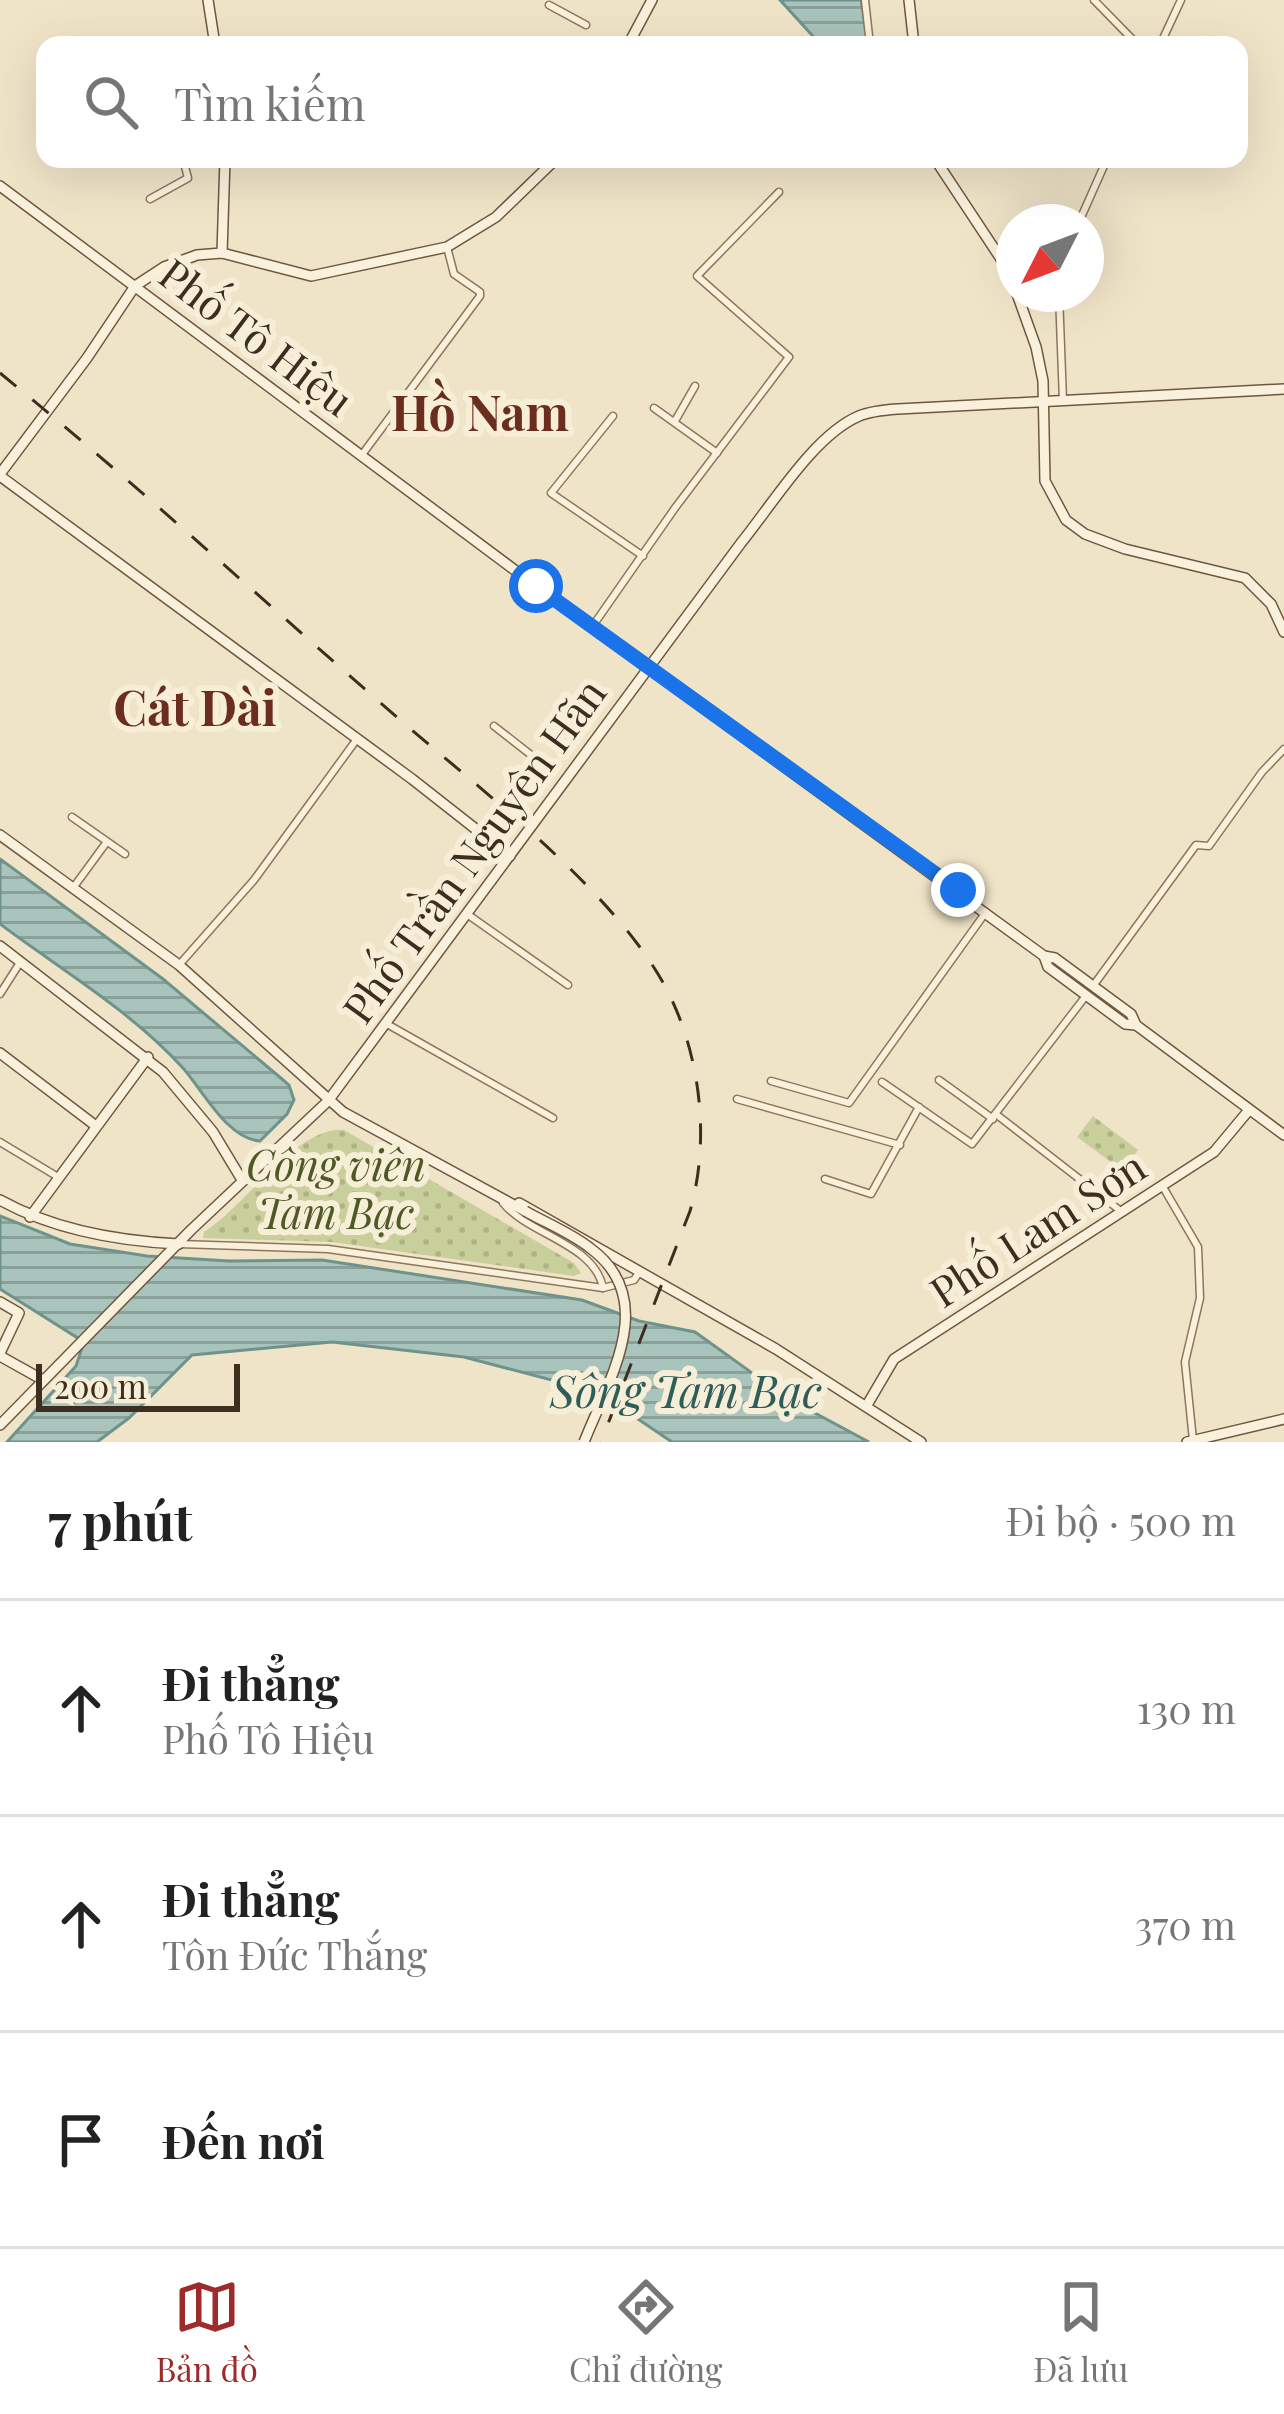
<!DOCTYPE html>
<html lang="vi">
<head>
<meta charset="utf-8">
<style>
  body { margin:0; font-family:"Playfair Display",serif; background:#f6f6f6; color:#222 }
  .compass { position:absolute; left:996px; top:204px; width:108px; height:108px; border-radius:50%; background:#fff; box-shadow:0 12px 48px #0002; rotate:228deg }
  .scale { position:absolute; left:36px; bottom:30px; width:204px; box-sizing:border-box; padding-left:12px; border:6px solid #3d2e20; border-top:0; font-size:33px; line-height:42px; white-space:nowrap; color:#3d2e20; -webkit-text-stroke:9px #f7eed8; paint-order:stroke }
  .stop { position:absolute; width:36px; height:36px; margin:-27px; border:9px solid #1a73e8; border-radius:50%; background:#fff }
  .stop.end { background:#1a73e8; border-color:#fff; box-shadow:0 3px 12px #0008 }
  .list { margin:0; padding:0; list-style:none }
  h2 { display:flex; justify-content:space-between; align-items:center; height:156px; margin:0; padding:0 48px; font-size:51px }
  h2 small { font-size:39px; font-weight:400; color:#767676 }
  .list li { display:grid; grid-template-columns:78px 1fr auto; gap:36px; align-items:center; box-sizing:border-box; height:216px; padding:0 48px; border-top:3px solid #e0e0e0 }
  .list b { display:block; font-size:45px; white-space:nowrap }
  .list p { margin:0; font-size:39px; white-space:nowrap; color:#767676 }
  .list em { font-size:39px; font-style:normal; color:#767676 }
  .icon { flex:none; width:66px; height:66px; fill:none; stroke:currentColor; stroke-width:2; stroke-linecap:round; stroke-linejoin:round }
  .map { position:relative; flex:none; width:1284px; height:1442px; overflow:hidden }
  .search { position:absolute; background:#fff; box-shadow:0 12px 48px #0002; left:36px; right:36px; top:36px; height:132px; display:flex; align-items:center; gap:30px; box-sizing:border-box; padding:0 42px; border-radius:24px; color:#767676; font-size:45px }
  .sheet { height:804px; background:#fff }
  nav { display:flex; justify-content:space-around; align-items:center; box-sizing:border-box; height:168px; border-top:3px solid #e0e0e0; background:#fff; font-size:33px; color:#767676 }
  nav a { display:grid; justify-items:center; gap:6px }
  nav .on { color:#9e2a2b }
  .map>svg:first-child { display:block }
  .green { fill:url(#green-dots) }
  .water { fill:url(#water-rules); stroke:#6f938a; stroke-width:3 }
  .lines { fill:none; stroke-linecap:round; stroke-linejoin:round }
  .street-casing { stroke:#8d765c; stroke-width:9 }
  .secondary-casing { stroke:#6f573f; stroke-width:12 }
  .street { stroke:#faf1dc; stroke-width:6 }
  .secondary { stroke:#faf1dc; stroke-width:9 }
  .rail { stroke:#3d2e20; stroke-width:3; stroke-dasharray:21 21; stroke-linecap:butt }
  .secondary-bridge-casing { stroke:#6f573f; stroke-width:12; stroke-linecap:butt }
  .secondary-bridge { stroke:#faf1dc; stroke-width:9 }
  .route { stroke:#1a73e8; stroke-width:15 }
  .labels { text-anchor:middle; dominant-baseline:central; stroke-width:12; stroke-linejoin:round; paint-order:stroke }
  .street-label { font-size:42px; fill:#3d2e20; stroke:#f7eed8 }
  .park-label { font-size:42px; font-style:italic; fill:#4d5a26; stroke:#f7eed8 }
  .water-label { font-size:45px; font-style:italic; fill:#2f5d5a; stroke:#f7eed8 }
  .quarter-label { font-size:48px; font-weight:bold; fill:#6b2e1e; stroke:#f7eed8 }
</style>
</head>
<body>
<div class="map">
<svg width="1284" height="1442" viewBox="0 0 1284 1442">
  <defs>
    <pattern id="green-dots" width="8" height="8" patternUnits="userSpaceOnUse" patternTransform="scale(3)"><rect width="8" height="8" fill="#c9cf9b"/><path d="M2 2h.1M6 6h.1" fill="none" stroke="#aeb285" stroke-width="1.8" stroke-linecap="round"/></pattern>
    <pattern id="water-rules" width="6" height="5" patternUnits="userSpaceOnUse" patternTransform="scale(3)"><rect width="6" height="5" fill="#a9c4bc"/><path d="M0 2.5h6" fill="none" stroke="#8ba098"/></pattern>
  </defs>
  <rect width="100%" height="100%" fill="#f0e4c8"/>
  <g class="green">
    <path d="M1093,1116L1138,1150L1123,1171L1077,1137Z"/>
    <path d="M344,1130L574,1263L581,1273L574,1276L332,1242L203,1238L204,1232C245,1207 296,1126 344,1130Z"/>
  </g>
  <g class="water">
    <path d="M780,0H861L869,45H821Z"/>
    <path d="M0,859L163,979L282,1079L289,1085L294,1100L287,1114L260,1141C227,1139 203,1090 182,1067C131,1011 60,969 0,924Z"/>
    <path d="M0,1216L70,1244L147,1256L229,1261L322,1260L582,1300L639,1321L695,1332L787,1398L869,1442H672L635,1417L563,1383L464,1357L332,1342L192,1355L129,1418L97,1442H7L76,1366L84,1342L0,1289Z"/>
  </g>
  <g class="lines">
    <g class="street-casing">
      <g id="street">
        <path d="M865,0L870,45"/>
        <path d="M1094,0L1138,45"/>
        <path d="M549,5L586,25"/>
        <path d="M1160,45L1181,0"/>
        <path d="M150,199L188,178L183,159"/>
        <path d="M1079,222L1107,159"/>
        <path d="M1059,294L1063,401"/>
        <path d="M654,408L717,453"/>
        <path d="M613,416L551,493L643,556"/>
        <path d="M675,421L695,386"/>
        <path d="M361,456L480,296V292L454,274L447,247"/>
        <path d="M592,627L675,508L789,357L697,276L779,192"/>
        <path d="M494,726L535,758"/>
        <path d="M72,817L125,854"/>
        <path d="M73,888L106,843"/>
        <path d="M467,914L568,985"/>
        <path d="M179,965L254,880L357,739"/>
        <path d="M1093,986L1196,845L1209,846L1262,772L1284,749"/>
        <path d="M0,994L21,961"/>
        <path d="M387,1024L553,1118"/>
        <path d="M939,1080L993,1119"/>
        <path d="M771,1081L849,1103L986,912"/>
        <path d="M882,1082L972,1144L1085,997"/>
        <path d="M737,1099L900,1145"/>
        <path d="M997,1115L1122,1212"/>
        <path d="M0,1142L58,1177"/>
        <path d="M825,1179L871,1194L919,1107"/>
        <path d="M1163,1187L1198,1247L1200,1298L1185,1362L1193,1440"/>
        <path d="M503,1203C529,1235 595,1244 603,1288"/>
        <path d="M179,1244L328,1249L603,1288L634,1280L640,1271"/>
      </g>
    </g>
    <g class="secondary-casing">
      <g id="secondary">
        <path d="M208,0L215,45"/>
        <path d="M909,0L914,45"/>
        <path d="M628,45L652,0"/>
        <path d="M935,159L1003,262L1014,287"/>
        <path d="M0,186L536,586L1044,956L1055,958L1131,1014L1136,1025L1284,1135"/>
        <path d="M222,253L225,159"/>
        <path d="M1017,294L1036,347L1043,381L1045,481L1066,520L1085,534L1125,549L1245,578L1271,604L1284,632"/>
        <path d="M0,474L87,358L135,286L164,267L197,255L222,253L311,276L447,247L496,217L556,159"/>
        <path d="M0,476L412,779L510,856"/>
        <path d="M0,835L179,965L343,1112L525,1211"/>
        <path d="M0,946L163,1072L213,1132L242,1180"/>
        <path d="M1044,956L1048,967L1125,1024L1136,1025"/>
        <path d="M0,1053L96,1126"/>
        <path d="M0,1200C54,1230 117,1241 179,1244"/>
        <path d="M519,1203L776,1349L921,1442"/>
        <path d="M30,1217L148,1057"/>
        <path d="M0,1302L19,1313L0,1353"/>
        <path d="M0,1356L43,1380"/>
        <path d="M867,1405L894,1359L1214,1152L1249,1110"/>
        <path d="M0,1425L191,1230L328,1101L741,543C772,505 814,435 859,416C871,411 885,410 898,409L1284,389"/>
        <path d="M1187,1442L1284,1419"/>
      </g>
    </g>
    <use href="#street" class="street"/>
    <use href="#secondary" class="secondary"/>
    <path class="rail" d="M0,373C136,484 266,603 399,719C481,790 602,882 658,974C699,1041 712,1135 690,1211L601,1442"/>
    <g class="secondary-bridge-casing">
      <path id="secondary-bridge" d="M525,1211C546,1223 571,1233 590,1248C660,1299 609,1379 584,1442"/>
    </g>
    <use href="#secondary-bridge" class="secondary-bridge"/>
  </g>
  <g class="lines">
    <path class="route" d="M536,586L958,890"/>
  </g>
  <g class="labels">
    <g class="street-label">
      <text transform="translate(257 336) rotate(37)">Phố Tô Hiệu</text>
      <text transform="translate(473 850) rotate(-54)">Phố Trần Nguyên Hãn</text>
      <text transform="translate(1037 1228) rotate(-33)">Phố Lam Sơn</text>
    </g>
    <g class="park-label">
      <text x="336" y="1164">Công viên<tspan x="336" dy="48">Tam Bạc</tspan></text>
    </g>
    <g class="water-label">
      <text x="686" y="1389">Sông Tam Bạc</text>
    </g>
    <g class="quarter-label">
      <text x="480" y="411">Hồ Nam</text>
      <text x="195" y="706">Cát Dài</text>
    </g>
  </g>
</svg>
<svg class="compass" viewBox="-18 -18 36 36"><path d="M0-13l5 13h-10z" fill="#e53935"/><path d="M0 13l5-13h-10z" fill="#767676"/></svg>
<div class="scale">200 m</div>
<div class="stop" style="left:536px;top:586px"></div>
<div class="stop end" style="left:958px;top:890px"></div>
<div class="search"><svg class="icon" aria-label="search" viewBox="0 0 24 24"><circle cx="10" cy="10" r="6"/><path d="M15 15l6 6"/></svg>Tìm kiếm</div>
</div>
<section class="sheet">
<h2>7 phút<small>Đi bộ · 500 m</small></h2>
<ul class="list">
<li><svg class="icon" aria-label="ahead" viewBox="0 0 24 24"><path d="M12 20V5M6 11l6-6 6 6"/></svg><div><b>Đi thẳng</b><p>Phố Tô Hiệu</p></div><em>130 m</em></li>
<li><svg class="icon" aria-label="ahead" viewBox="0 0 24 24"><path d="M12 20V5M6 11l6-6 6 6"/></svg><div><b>Đi thẳng</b><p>Tôn Đức Thắng</p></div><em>370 m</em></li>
<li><svg class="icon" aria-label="arrive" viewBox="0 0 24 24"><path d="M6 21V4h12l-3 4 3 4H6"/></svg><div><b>Đến nơi</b></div></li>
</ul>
</section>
<nav>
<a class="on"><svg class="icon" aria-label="map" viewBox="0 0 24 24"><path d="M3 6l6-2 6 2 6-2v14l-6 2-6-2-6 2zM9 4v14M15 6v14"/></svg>Bản đồ</a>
<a><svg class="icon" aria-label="directions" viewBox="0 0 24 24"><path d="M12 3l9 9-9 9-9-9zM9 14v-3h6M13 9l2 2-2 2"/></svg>Chỉ đường</a>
<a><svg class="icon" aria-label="saved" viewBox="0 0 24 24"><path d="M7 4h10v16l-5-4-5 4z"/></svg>Đã lưu</a>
</nav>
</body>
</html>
